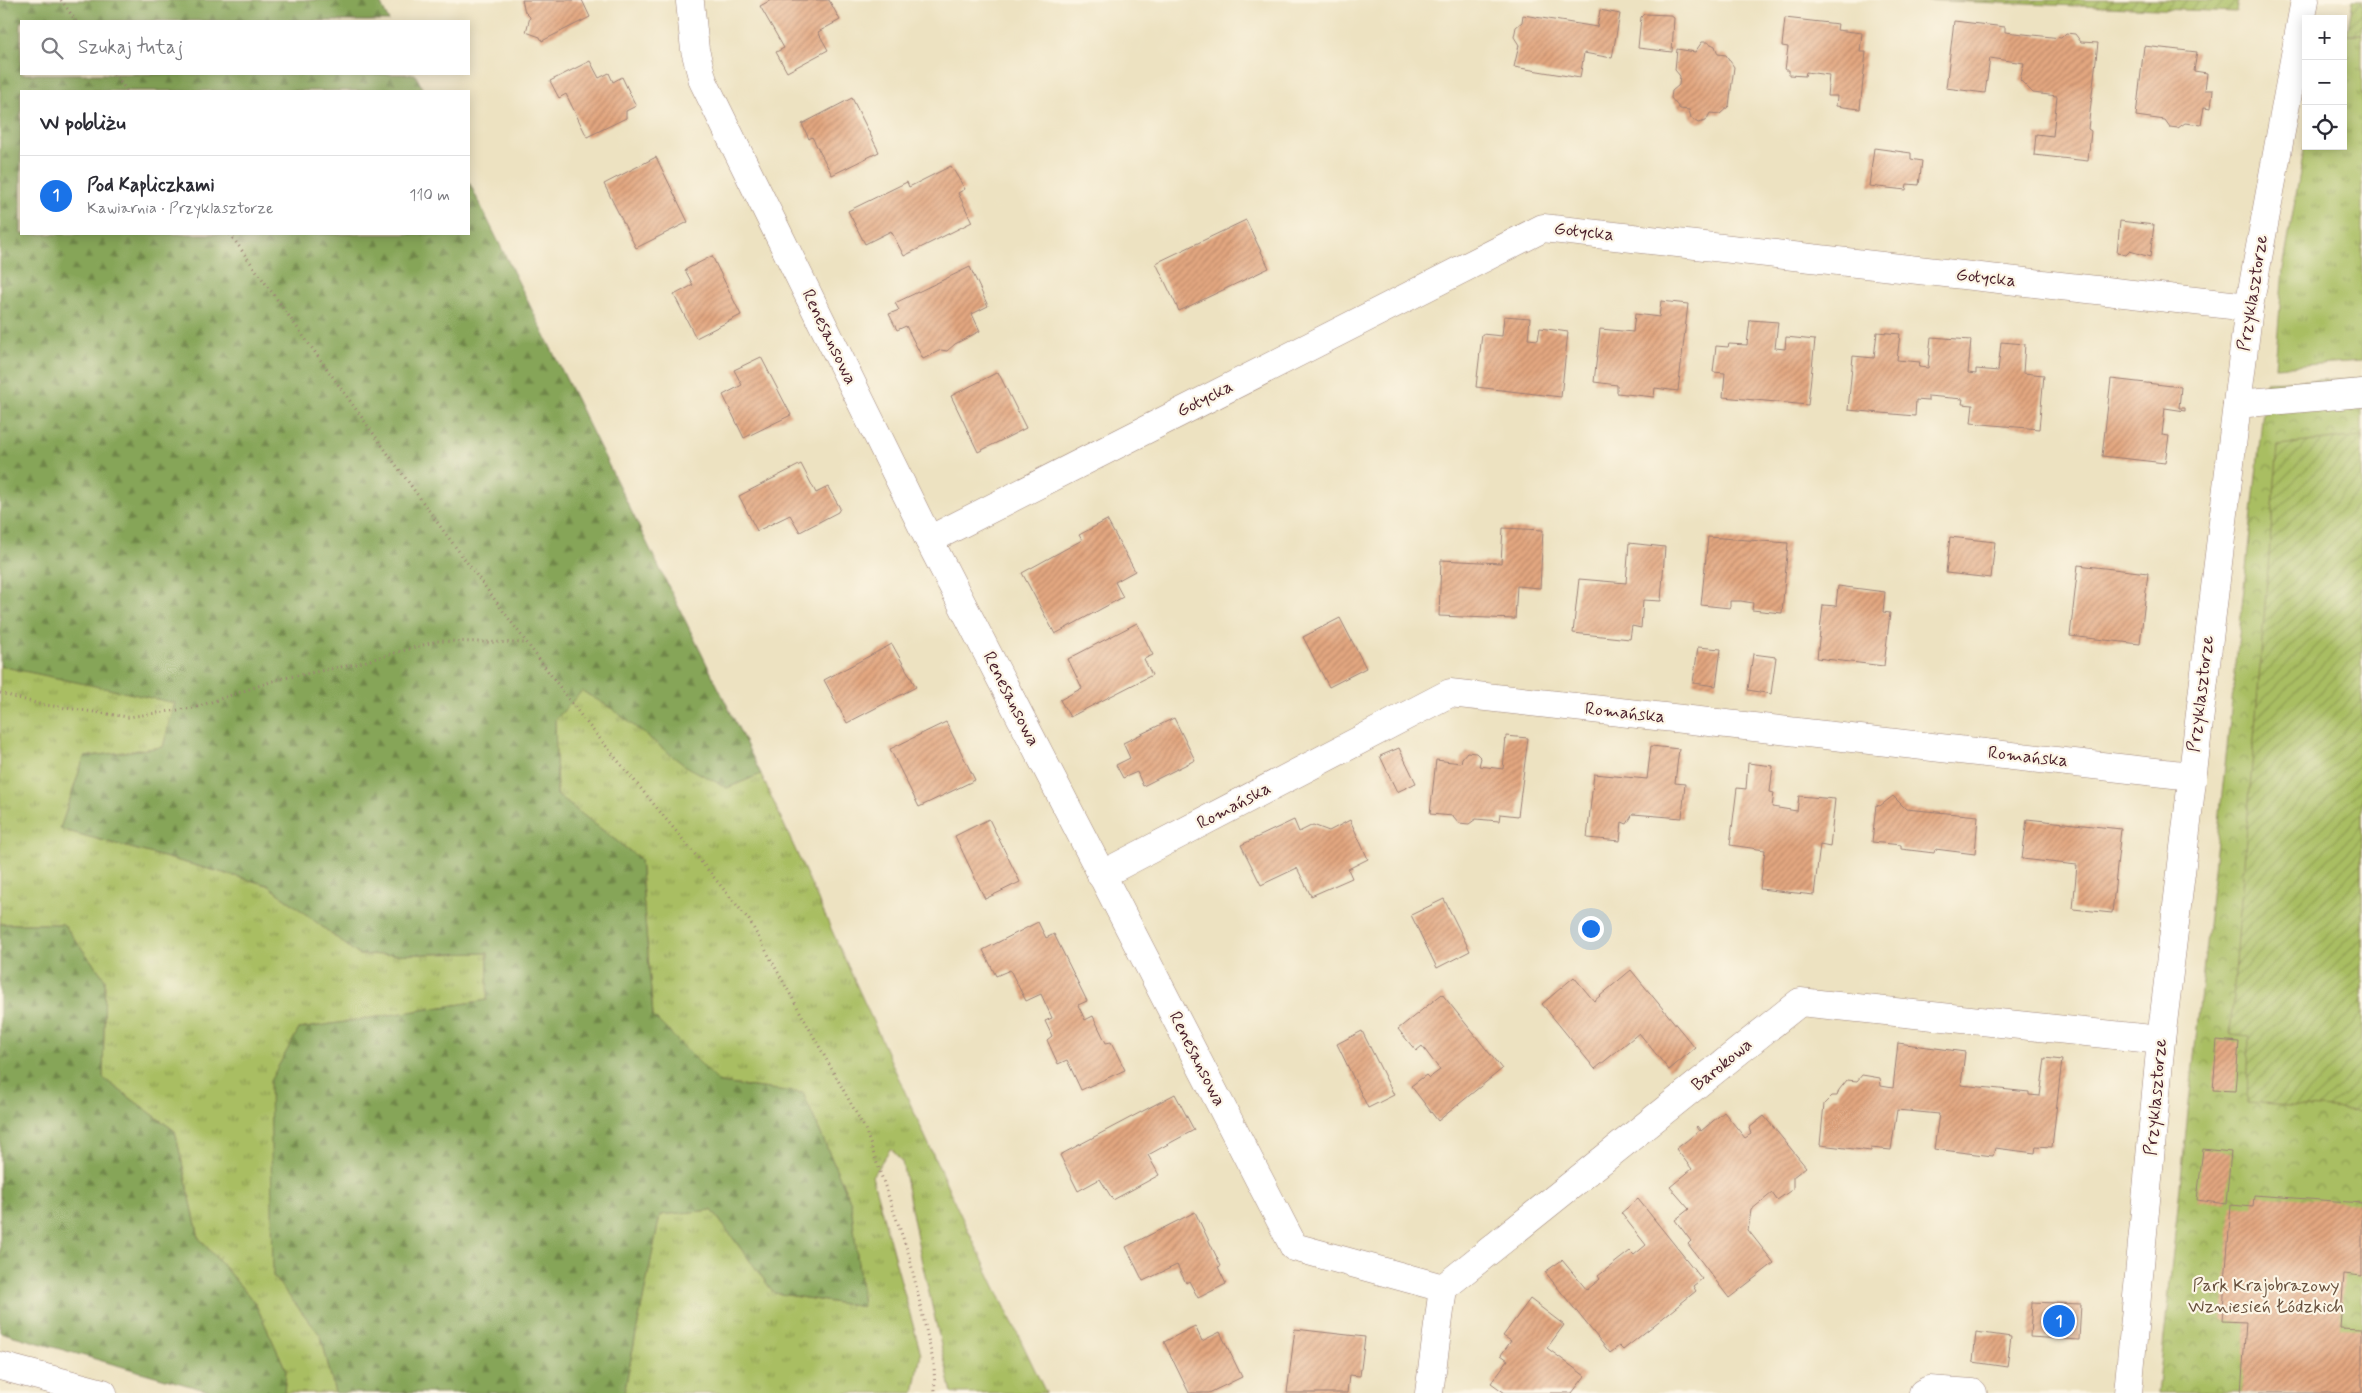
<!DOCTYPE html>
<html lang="pl">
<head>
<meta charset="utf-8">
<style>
  body { margin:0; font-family:Mynerve,sans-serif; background:#f2f2f3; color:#2b2b33 }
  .controls { position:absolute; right:15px; top:15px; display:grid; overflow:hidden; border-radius:0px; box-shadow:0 2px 12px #0003 }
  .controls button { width:45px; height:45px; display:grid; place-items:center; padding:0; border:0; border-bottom:1px solid #e1e1e2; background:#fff; color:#2b2b33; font:25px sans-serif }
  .you { position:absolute; left:1590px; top:928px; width:18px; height:18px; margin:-12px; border:4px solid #fff; border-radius:50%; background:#1a73e8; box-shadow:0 0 0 8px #1a73e833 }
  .badge { display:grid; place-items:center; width:32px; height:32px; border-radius:50%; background:#1a73e8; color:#fff; font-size:16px; font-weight:700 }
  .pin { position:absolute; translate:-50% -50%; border:2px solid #fff; box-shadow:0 1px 5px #0006 }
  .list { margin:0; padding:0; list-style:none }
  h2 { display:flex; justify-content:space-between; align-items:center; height:65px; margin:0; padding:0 20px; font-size:21px }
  h2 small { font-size:16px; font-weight:400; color:#7c7c81 }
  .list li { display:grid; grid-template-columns:32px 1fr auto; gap:15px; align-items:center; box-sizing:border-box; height:80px; padding:0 20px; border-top:1px solid #e1e1e2 }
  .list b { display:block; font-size:19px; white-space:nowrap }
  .list p { margin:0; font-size:16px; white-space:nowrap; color:#7c7c81 }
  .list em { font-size:16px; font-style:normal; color:#7c7c81 }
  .icon { flex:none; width:28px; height:28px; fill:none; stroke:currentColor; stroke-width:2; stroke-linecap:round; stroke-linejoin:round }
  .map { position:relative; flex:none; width:2362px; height:1393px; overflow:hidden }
  .search { position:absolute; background:#fff; box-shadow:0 2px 12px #0003; left:20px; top:20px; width:450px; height:55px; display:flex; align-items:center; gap:12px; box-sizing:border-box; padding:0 18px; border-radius:0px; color:#7c7c81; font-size:19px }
  .panel { position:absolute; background:#fff; box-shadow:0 2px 12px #0003; left:20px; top:90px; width:450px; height:145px; border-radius:0px }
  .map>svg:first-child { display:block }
  .grass { fill:url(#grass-tufts); stroke:#7a6e46 }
  .forest { fill:url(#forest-firs); stroke:#686242 }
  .park { fill:url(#park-crowns); stroke:#7a6e46 }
  .garden { fill:url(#garden-furrows); stroke:#7a6e46 }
  .building { fill:url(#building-hatch) }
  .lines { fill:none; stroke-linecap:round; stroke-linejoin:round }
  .minor-casing { stroke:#9c8076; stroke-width:29 }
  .path { stroke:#9c8076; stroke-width:3; stroke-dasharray:1 4; stroke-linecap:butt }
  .minor { stroke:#fff; stroke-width:28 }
  .labels { text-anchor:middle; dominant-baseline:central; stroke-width:4.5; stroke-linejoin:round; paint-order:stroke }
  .street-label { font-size:18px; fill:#4a1f2b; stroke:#fcf5e5 }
  .park-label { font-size:18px; fill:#664f3c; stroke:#fcf5e5 }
</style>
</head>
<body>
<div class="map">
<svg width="2362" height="1393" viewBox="0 0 2362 1393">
  <defs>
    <pattern id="grass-tufts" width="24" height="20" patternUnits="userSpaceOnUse" patternTransform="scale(1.25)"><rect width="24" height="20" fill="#a9be62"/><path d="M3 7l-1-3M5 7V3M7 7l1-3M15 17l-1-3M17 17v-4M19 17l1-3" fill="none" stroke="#8c9a51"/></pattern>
    <pattern id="forest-firs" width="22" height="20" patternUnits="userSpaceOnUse" patternTransform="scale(1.25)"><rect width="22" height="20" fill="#86a558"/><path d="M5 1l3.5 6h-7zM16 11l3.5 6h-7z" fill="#708649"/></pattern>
    <pattern id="park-crowns" width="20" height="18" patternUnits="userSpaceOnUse" patternTransform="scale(1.25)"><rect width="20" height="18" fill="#a9be62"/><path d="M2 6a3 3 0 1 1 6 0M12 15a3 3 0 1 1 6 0" fill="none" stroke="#8c9a51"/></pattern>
    <pattern id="garden-furrows" width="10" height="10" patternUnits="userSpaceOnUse" patternTransform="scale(1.25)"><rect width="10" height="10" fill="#a9be62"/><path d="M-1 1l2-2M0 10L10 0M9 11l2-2" fill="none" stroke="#8c9a51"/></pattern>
    <pattern id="building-hatch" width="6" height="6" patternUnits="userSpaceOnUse" patternTransform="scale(1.25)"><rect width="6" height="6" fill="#e3a780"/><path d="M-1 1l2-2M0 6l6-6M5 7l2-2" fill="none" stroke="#ba8769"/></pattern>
  </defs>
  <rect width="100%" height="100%" fill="#fcf5e5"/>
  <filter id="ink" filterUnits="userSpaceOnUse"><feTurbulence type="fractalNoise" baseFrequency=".02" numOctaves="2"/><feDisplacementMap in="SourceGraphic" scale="10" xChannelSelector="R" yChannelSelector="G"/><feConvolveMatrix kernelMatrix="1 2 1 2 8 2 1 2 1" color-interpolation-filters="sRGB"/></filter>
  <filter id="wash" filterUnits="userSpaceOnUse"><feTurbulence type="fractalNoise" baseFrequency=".0096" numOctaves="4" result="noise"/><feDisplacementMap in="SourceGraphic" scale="20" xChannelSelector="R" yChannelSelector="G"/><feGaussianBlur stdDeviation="1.12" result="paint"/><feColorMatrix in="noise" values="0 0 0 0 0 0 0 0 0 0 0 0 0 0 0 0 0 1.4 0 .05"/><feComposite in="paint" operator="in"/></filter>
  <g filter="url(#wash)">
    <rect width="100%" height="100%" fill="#ede2c1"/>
    <g class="grass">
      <path d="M2347,34H2362V361L2275,367L2283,269L2306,138V146H2343V35Z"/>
      <path d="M0,666L175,702L163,747L84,757L60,829L268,885L359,955L488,953V1000L299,1029L273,1276L321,1336L335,1393H284L286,1370L255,1303L199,1238L175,1131L103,1078L105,979L63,924H0Z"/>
      <path d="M582,690L611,708L727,788L761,774L957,1207L1046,1393H952L921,1258L902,1162L891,1148L872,1176L921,1354L914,1393H624L660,1215L712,1210L774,1293L863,1307L851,1203L803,1093L720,1083L653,1016L640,859L557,795L555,720Z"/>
    </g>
    <g class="forest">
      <path d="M0,0H379L389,21H21V74H415L424,91H21V234H469V182L761,774L727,788L684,765L611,708L582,691L555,720L557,795L640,859L653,1016L720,1083L803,1093L851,1203L863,1307L774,1293L712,1210L660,1215L624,1393H335L321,1336L273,1276L270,1081L299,1029L487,1000L488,953L359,955L268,885L60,829L84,757L163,747L175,703L0,666Z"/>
      <path d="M0,924H63L105,979L103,1078L175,1131L199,1238L255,1303L286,1370L284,1393H215L0,1332Z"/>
    </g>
    <path class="park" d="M2362,378V1393H2158L2266,382Z"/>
    <g class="garden">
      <path d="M1921,0H2238L2236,12Z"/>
      <path d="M2353,0H2362V34H2347Z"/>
      <path d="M2362,436V1111L2247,1103L2249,1037L2230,1035L2278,445Z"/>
    </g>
    <g id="blocks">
      <g class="building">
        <path d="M522,0H582L590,17L542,41L540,37L526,32L530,17L525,12Z"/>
        <path d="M771,0H829L840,20L818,32L828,50L787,72L776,52L784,48L760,6Z"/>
        <path d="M1600,10L1620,14L1612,58L1584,53L1580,78L1514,67L1519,45L1514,37L1516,27L1522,22L1523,15L1597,27Z"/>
        <path d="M1644,14L1670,15L1674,18L1672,52L1638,48L1641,17Z"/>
        <path d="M1785,18L1838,24L1837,30L1862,33L1860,52H1866L1860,109L1836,106L1837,96H1827L1829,75L1806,72L1805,76L1789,75V70H1785L1788,47L1782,46Z"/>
        <path d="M1954,21L2005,27V32L2061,38L2066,33L2075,34L2081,42L2098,43L2088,129L2091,131L2088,161L2034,155L2036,134L2053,136L2057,96L2033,93L2020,80L2024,63L1990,58L1985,93L1946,88Z"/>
        <path d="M1702,42H1707L1715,46L1718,54L1726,55L1734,67L1729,106L1720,114L1710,113L1706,121L1698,123L1691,118L1689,110L1680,109L1671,98L1672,91L1679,85L1680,76L1675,70L1677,49L1695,52Z"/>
        <path d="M2144,46L2197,52L2194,71L2207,73L2205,90H2213L2211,108L2204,107L2201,125L2185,123L2178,128L2170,127L2165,120L2136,116Z"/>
        <path d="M590,61L599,78L609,73L613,82L622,77L636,106L626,111V118L587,137L566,94L559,98L550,81Z"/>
        <path d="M852,98L879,152L832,175L812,137L809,139L802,124Z"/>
        <path d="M1874,148L1911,153V159L1922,161L1919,185L1907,184L1906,190L1869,186Z"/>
        <path d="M656,157L688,222L636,248L604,184Z"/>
        <path d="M951,166L965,189L958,193L972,222L904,256L891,231L865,244L848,211L907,182L909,187Z"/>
        <path d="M1246,220L1269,268L1179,311L1156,263Z"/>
        <path d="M2120,221L2154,225L2150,257L2130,251L2126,255L2117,253Z"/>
        <path d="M712,256L741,315L696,338L674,295L693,285L685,270Z"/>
        <path d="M970,267L988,306L972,314L980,331L955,344L947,351L941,350L923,359L906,326L897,330L889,314L899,310L895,303Z"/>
        <path d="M1661,301L1688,304L1678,391L1655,388L1654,397L1617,393V385L1594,382L1600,329L1633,332L1635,314L1659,317Z"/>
        <path d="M1504,316L1530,318L1528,339L1538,340L1540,328L1568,332L1561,397L1476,387L1482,334L1502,336Z"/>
        <path d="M1750,320L1778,322L1775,348L1785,349L1786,337L1815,340L1808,405L1723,397L1725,373L1713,372L1716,346L1728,347L1729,344L1747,345Z"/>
        <path d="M1877,332L1900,334L1897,360L1920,362L1919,367L1928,368L1931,337L1971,340L1968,373L1976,374V369L1998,371L2001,342L2025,344L2023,373L2044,375L2039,429L1971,423L1973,405L1962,404L1963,399L1928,396V401L1916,400L1915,416L1848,410L1853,356L1874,358Z"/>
        <path d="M761,357L791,415L744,438L723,395L742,385L734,370Z"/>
        <path d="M998,372L1026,428L978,452L951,396Z"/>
        <path d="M2111,379L2181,387L2179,408H2185V411L2165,408L2162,435L2169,436L2165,463L2102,456Z"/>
        <path d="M801,464L816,493L828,487L840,508L838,512L800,532L790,515L757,531L739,496Z"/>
        <path d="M1107,520L1135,571L1115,582L1123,597L1055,634L1022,573L1082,540L1079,535Z"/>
        <path d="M1503,528L1543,530L1540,588L1517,586L1515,619L1439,616L1441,560L1501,563Z"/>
        <path d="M1708,537L1788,543L1782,613L1752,610L1753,603L1741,601H1730V608L1701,605Z"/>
        <path d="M1950,537L1995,542L1991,578L1946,573Z"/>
        <path d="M1629,543L1665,547L1661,601L1643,600L1641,628L1632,626L1630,639L1573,633L1579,579L1626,583Z"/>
        <path d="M2078,565L2148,573L2140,644L2070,636Z"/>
        <path d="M1838,586L1885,592L1883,612L1890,613L1884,666L1817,658L1823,605L1836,606Z"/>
        <path d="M1340,618L1366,668L1329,687L1303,637Z"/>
        <path d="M1137,623L1153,655L1144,659L1152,675L1070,717L1060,700L1082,688L1068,659Z"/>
        <path d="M892,644L916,687L847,723L824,680Z"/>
        <path d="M1698,647L1721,649L1716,686L1693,683Z"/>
        <path d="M1753,654L1776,657L1771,694L1748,690Z"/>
        <path d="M1174,718L1195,760L1143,786L1137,772L1123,778L1116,765L1130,758L1123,743Z"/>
        <path d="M946,722L975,780L919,807L890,749Z"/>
        <path d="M1506,736L1528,738L1518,816L1500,814L1499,821L1476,819L1469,824L1459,823L1453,816L1430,814L1436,760L1461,763L1462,758L1467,752L1476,753L1481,758L1479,766L1503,769Z"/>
        <path d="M1651,746L1679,749L1675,783L1685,784L1682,818L1633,814L1627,824L1622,822L1620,841L1587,838L1594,774L1647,779Z"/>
        <path d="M1399,748L1416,783L1397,792L1380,756Z"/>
        <path d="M1748,763L1773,766L1770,792L1774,793L1772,807L1797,811L1799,796L1835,799L1830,847L1820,845L1814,895L1760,889L1765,850L1730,845L1737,788L1746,789Z"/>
        <path d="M1893,796L1906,809L1978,816L1975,854L1935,849L1934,853L1901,849V845L1872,842L1876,805L1880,806Z"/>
        <path d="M989,819L1020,882L985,899L955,836Z"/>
        <path d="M2027,819L2121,829L2112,913L2073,909L2077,865L2022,859Z"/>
        <path d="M1294,820L1299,832L1313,825L1329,831L1350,820L1368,859L1348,869L1352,878L1311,896L1297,868L1261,885L1241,845Z"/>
        <path d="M1444,899L1470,951L1437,968L1411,915Z"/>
        <path d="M1038,922L1046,938L1054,934L1087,1001L1078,1005L1085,1020L1093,1016L1106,1043L1111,1042L1125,1070L1081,1090L1067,1060L1058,1064L1047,1040L1052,1036L1045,1021L1052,1018L1041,994L1026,1001L1010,970L996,976L983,950Z"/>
        <path d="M1631,970L1695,1048L1669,1070L1639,1033L1595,1069L1542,1004L1574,977L1594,1001Z"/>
        <path d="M1442,994L1502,1069L1438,1121L1411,1086L1426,1075L1429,1078L1440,1070L1422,1046L1416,1051L1398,1029Z"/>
        <path d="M1362,1031L1394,1095L1368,1108L1337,1044Z"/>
        <path d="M2217,1040L2239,1042L2235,1091L2213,1090Z"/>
        <path d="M1898,1043L1965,1052L1961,1085L2029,1092V1095L2040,1096L2045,1058L2062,1060L2052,1147L2036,1146L2035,1153L1995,1148L1993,1156L1934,1149L1939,1114L1897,1110L1891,1150L1871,1148V1151L1820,1145L1824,1104L1832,1096H1837L1839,1090L1847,1080L1857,1081L1862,1075L1880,1078L1881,1086L1893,1088Z"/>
        <path d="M1175,1094L1194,1130L1148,1155L1159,1175L1113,1200L1100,1179L1078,1191L1060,1155Z"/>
        <path d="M1724,1112L1745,1138L1751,1134L1749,1128L1764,1116L1806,1167L1793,1177V1189L1777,1200L1772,1193L1751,1210L1748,1230L1774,1263L1729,1298L1688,1244L1691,1241L1675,1220L1689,1209L1670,1187L1692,1169L1676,1149L1699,1131L1696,1127L1697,1126L1701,1131Z"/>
        <path d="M2203,1149L2231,1152L2226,1204L2197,1200Z"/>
        <path d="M2254,1195L2362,1203V1276L2344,1274L2340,1328L2362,1329V1393H2241L2246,1322L2222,1321L2231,1205L2253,1207Z"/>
        <path d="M1638,1199L1702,1279L1693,1286L1696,1291L1659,1321L1623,1350L1619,1346L1610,1353L1545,1272L1562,1260L1587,1290L1600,1279L1598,1276L1630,1251L1634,1255L1646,1245L1621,1213Z"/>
        <path d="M1195,1212L1221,1266L1218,1267L1226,1284L1198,1298L1189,1281L1186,1283L1177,1265L1143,1281L1126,1247Z"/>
        <path d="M1530,1299L1564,1325L1547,1348L1585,1376L1572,1393H1505L1491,1383L1508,1360L1501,1355L1511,1341L1503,1336Z"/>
        <path d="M2032,1302L2081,1304L2079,1340L2030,1337Z"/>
        <path d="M1195,1326L1202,1341L1220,1332L1242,1377L1209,1393H1189L1164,1342Z"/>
        <path d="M1295,1329L1365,1337L1360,1376L1349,1375L1347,1393H1287Z"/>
        <path d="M1976,1332L2011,1337L2007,1367L1973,1362Z"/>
      </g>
    </g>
  </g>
  <g filter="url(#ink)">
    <use href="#blocks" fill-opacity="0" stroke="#9c8076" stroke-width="1"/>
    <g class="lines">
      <g class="minor-casing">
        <g id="minor">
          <path d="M690,2L695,50L703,81L929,540L1294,1247L1443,1288"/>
          <path d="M2237,404L2362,393"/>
          <path d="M929,540L1543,228L2249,307"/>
          <path d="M1101,875L1450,693L2191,776"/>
          <path d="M0,1366L103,1393"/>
          <path d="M1429,1393L1443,1288L1800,1002L2161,1040"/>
          <path d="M1923,1393L1929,1390L1973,1393"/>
          <path d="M2128,1393L2161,1040L2237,404L2249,307L2305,0"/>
        </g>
      </g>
      <g class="path">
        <path d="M61,0L76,21"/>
        <path d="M114,74L127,91"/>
        <path d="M230,234L437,522L582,717L749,920L865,1129L909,1255L934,1365L935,1393"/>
        <path d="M0,693L39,704L128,717L193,708L279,679L356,664L437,641L527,643"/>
      </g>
      <use href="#minor" class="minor"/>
    </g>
  </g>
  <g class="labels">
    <g class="street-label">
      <text transform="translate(1584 232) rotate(6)">Gotycka</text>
      <text transform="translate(1986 278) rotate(6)">Gotycka</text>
      <text transform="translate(2253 293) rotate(-81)">Przyklasztorze</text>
      <text transform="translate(829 337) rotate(64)">Renesansowa</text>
      <text transform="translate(1205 399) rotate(-27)">Gotycka</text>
      <text transform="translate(2201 694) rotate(-83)">Przyklasztorze</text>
      <text transform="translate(1011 699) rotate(63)">Renesansowa</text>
      <text transform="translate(1625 713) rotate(6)">Romańska</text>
      <text transform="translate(2028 757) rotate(6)">Romańska</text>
      <text transform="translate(1234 806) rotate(-28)">Romańska</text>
      <text transform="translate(1197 1059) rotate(63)">Renesansowa</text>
      <text transform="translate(1722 1065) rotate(-39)">Barokowa</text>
      <text transform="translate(2156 1097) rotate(-85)">Przyklasztorze</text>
    </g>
    <g class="park-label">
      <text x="2266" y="1286">Park Krajobrazowy<tspan x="2266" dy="21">Wzniesień Łódzkich</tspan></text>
    </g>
  </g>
</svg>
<div class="controls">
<button>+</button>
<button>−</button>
<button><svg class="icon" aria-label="locate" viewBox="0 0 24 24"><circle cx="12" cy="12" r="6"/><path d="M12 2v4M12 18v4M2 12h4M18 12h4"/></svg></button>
</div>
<div class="you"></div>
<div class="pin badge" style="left:2059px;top:1321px">1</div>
<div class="search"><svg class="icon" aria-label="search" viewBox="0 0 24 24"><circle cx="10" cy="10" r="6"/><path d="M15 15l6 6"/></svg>Szukaj tutaj</div>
<section class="panel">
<h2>W pobliżu<small></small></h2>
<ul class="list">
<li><span class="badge">1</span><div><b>Pod Kapliczkami</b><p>Kawiarnia · Przyklasztorze</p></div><em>110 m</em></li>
</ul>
</section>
</div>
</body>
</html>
